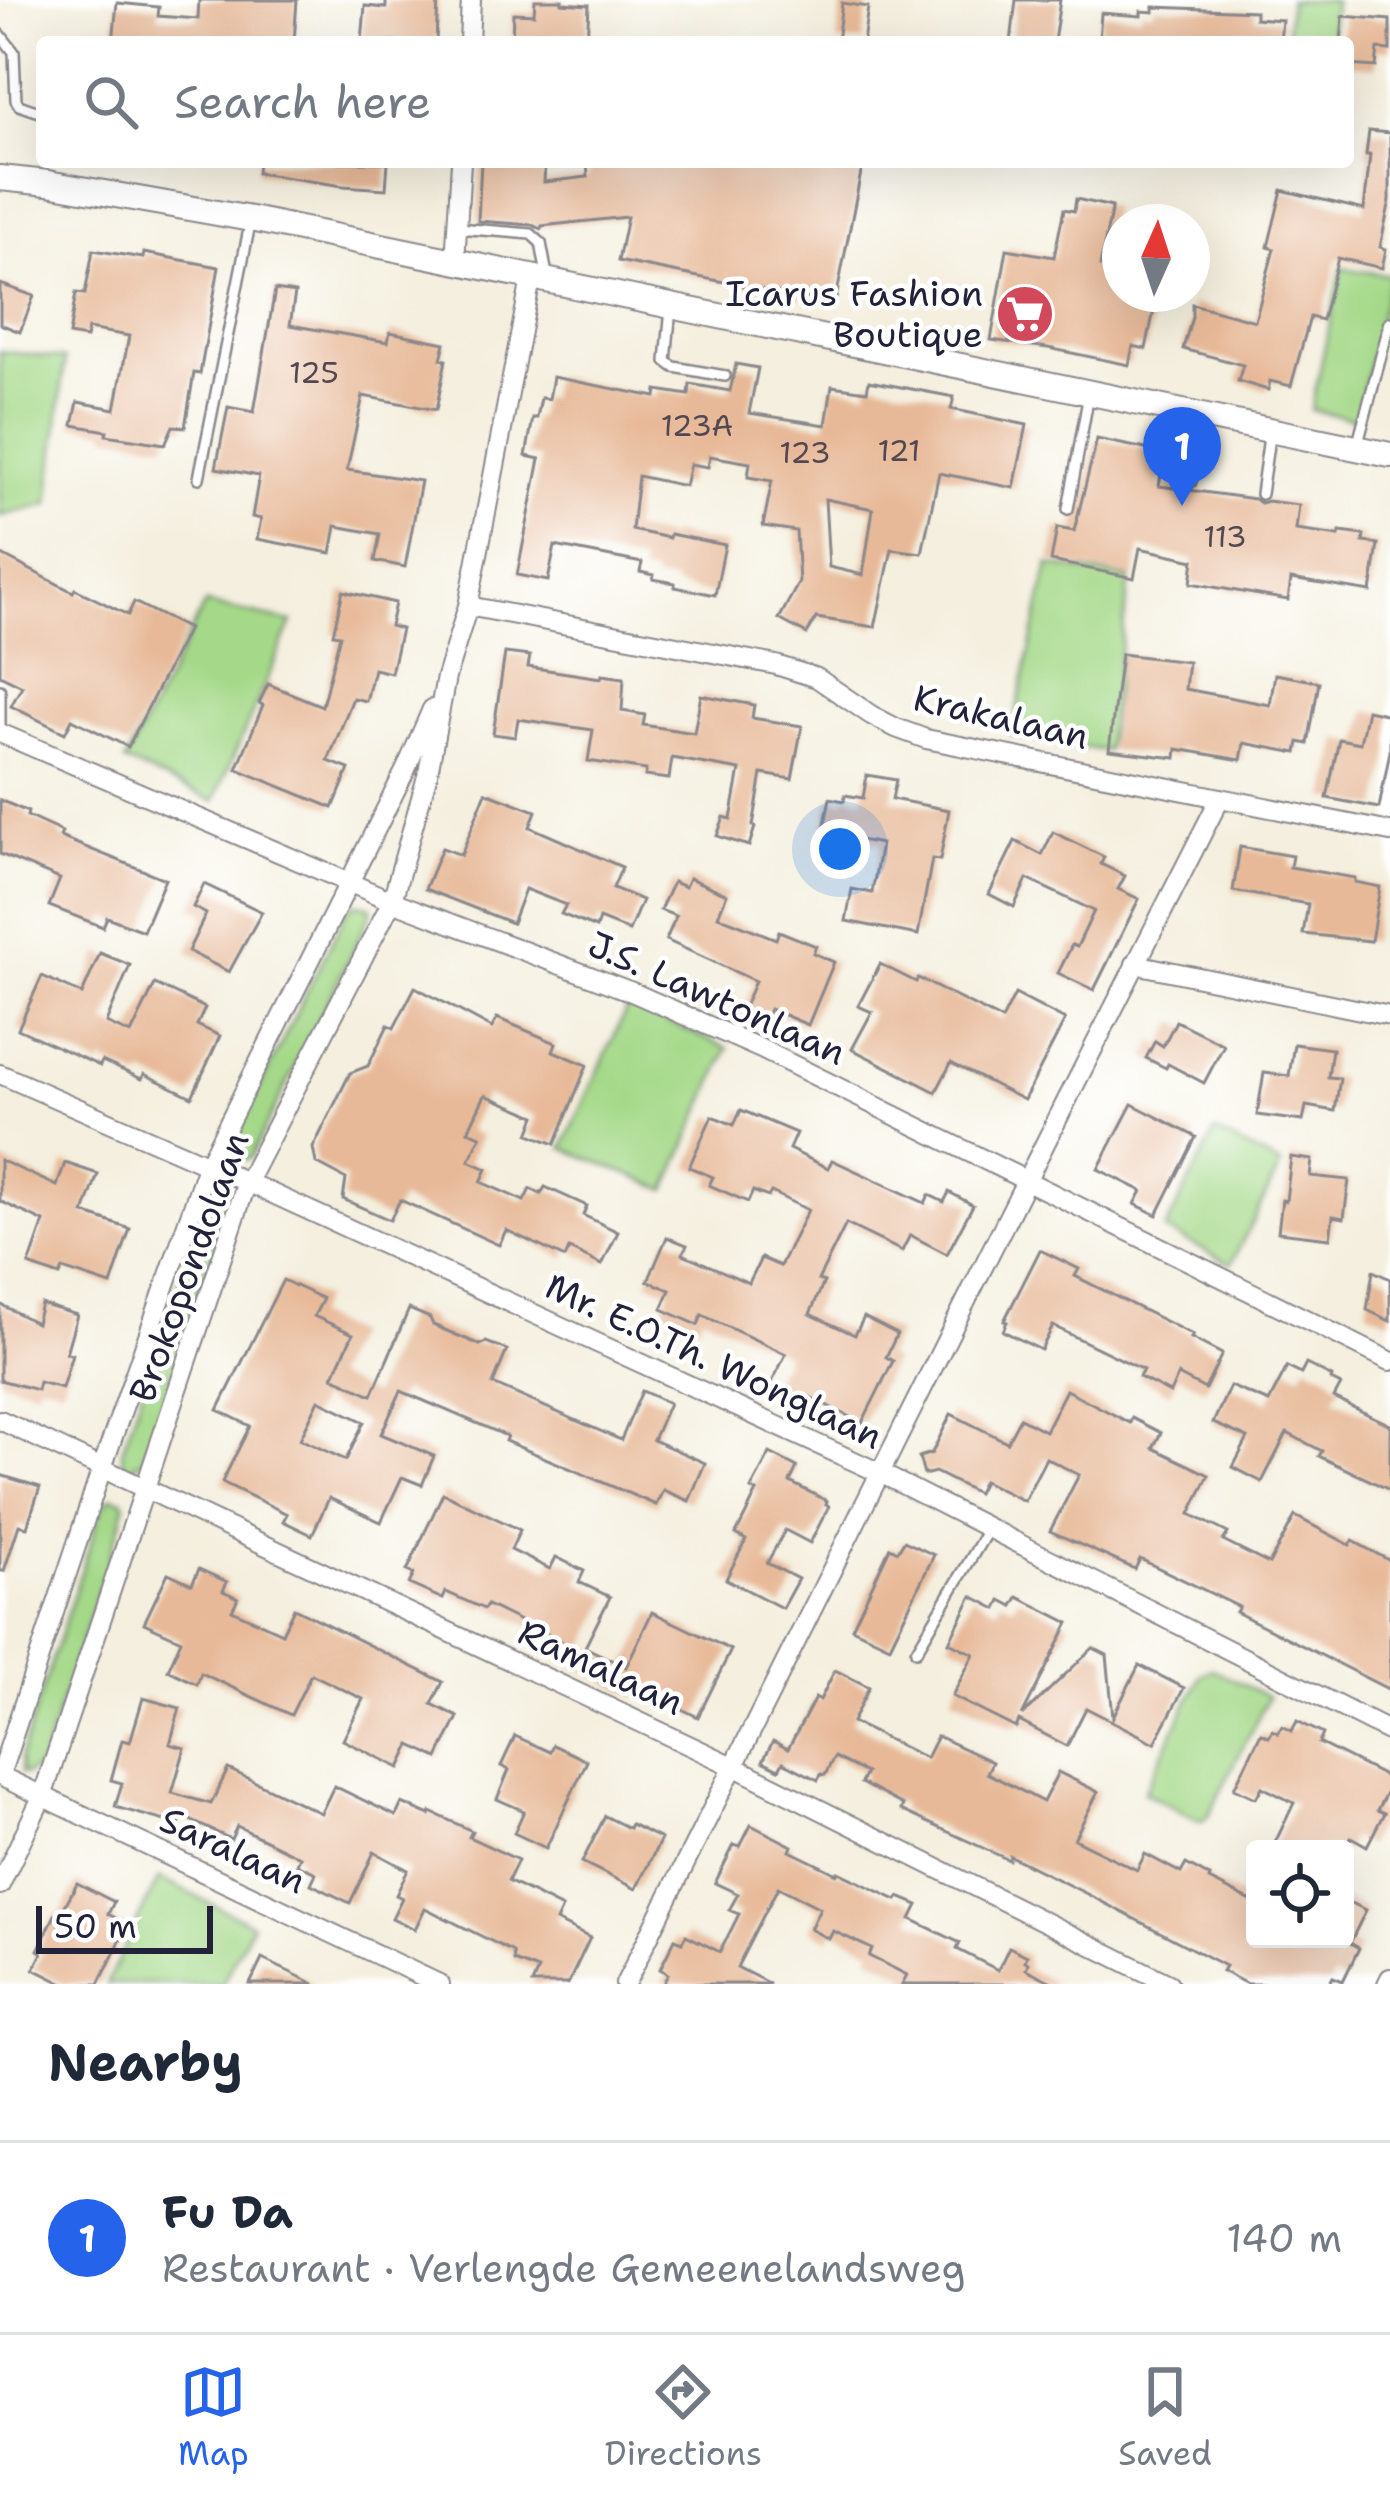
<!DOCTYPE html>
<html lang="en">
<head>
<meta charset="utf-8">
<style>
  body { margin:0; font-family:"Shantell Sans",sans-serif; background:#f2f2f3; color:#1f2937 }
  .controls { position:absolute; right:36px; bottom:36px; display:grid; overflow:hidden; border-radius:12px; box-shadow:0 12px 48px #0002 }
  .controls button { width:108px; height:108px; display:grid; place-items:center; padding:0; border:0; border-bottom:3px solid #e0e1e3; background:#fff; color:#1f2937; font:60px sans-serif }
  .compass { position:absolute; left:1102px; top:204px; width:108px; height:108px; border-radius:50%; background:#fff; box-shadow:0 12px 48px #0002; rotate:3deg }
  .scale { position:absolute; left:36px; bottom:30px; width:177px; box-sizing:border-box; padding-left:12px; border:6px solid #22223b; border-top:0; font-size:33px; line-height:42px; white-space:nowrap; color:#22223b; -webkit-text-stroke:9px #fff; paint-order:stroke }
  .you { position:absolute; left:840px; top:849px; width:42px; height:42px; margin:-30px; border:9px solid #fff; border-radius:50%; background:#1a73e8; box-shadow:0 0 0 18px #1a73e833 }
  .badge { display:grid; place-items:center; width:78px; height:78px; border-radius:50%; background:#2563eb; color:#fff; font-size:39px; font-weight:700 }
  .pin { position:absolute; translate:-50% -99px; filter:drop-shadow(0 3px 6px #0008) }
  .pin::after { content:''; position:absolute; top:63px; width:42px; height:36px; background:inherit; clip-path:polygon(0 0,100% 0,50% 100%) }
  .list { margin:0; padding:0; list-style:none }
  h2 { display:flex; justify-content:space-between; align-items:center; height:156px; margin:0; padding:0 48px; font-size:51px }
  h2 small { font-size:39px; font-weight:400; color:#747a83 }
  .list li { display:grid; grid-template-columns:78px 1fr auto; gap:36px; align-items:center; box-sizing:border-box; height:192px; padding:0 48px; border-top:3px solid #e0e1e3 }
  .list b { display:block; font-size:45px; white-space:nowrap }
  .list p { margin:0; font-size:39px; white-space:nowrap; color:#747a83 }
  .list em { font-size:39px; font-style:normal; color:#747a83 }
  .icon { flex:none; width:66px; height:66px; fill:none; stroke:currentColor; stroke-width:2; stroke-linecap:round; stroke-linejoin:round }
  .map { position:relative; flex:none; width:1390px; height:1984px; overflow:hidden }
  .search { position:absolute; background:#fff; box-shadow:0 12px 48px #0002; left:36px; right:36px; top:36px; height:132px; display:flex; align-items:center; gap:30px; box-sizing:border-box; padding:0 42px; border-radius:12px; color:#747a83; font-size:45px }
  .sheet { height:348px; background:#fff }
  nav { display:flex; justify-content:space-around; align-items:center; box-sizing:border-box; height:168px; border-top:3px solid #e0e1e3; background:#fff; font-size:33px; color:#747a83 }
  nav a { display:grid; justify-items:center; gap:6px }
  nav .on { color:#2563eb }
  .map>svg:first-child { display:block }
  .green { fill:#a5d989; stroke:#647e62; stroke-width:3 }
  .building { fill:#e7b998; fill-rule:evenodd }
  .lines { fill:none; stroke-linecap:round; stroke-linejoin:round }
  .service-casing { stroke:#8b888c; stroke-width:14 }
  .minor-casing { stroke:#8b888c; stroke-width:22 }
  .tertiary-casing { stroke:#8b888c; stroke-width:28 }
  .service { stroke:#fff; stroke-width:9 }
  .minor { stroke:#fff; stroke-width:18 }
  .tertiary { stroke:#fff; stroke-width:24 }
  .labels { text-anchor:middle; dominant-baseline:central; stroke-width:9; stroke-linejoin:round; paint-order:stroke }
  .number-label { font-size:30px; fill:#534852 }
  .poi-label { font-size:36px; fill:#22223b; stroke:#fff; text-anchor:end }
  .street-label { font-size:36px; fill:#22223b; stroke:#fff }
</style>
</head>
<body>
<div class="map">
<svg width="1390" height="1984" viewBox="0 0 1390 1984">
  <rect width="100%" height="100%" fill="#fff"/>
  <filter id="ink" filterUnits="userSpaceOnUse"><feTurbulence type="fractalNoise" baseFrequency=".00833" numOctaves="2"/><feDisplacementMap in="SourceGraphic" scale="24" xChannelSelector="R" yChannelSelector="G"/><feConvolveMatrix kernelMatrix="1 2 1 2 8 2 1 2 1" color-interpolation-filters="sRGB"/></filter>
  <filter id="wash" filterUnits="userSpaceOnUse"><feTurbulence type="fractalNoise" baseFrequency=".004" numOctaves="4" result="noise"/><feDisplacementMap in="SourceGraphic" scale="48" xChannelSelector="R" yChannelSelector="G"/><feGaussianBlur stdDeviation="2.7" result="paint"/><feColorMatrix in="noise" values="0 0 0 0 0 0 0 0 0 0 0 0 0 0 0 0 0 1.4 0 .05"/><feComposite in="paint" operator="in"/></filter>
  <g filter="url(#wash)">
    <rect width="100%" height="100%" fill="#f4efde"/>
    <g class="green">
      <path d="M1289,0L1334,1L1331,42H1286Z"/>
      <path d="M1342,268L1390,275L1356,419L1311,410Z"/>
      <path d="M0,351L65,359L49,504L0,516Z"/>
      <path d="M1049,565L1130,579L1106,751L1011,736Z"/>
      <path d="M205,604L292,622L214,801L125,762Z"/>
      <path d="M356,903L371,907V913L251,1157C243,1161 238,1162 231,1157L229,1150L246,1115L347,910Z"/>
      <path d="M628,1006L728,1048L667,1190L563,1148Z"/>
      <path d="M1215,1132L1281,1165L1231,1264L1165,1230Z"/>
      <path d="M223,1191L228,1195L229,1205L142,1461L128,1468L123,1463L122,1451L205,1201L215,1192Z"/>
      <path d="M113,1497L122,1500L125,1504L122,1519L40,1766L27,1774L21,1773L20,1758L101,1511L108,1500Z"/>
      <path d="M1212,1669L1268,1697L1209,1815L1201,1822L1144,1792L1201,1675Z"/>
      <path d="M159,1878L252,1924L222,1984H106Z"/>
    </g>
    <g id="blocks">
      <g class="building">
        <path d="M199,0H297L294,42H113L117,3L159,7L158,16L198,19Z"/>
        <path d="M386,0H438L436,42H362L365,6L386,8Z"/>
        <path d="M535,0H562V3L589,5L587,42H512L513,13L534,14Z"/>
        <path d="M1016,0H1060L1054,42H1011Z"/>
        <path d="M842,3L868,7L863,42H837Z"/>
        <path d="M1154,7L1255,11V18L1282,20L1280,42H1099L1101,13L1141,16V11L1154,12Z"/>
        <path d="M1343,16L1390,20V50L1378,49L1376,67L1348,65V42H1341Z"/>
        <path d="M1369,131L1390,133V200L1380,247L1386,249L1382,268L1338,258L1322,320L1310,317L1291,386L1270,381L1268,390L1238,381L1243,365L1183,349L1192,317V304L1255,321L1274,249L1268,247L1282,190L1364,210L1370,155H1366Z"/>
        <path d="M258,162H388L386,189L343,186L257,173Z"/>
        <path d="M481,162H545L544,182L588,177L587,162H863L835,304L618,261L627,217L542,226L541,229L532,225L478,221Z"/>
        <path d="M1076,199L1112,207L1100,266L1120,270V294H1141L1140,297L1156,300L1146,349L1133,346L1129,365L1048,348L991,340L1007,249L1054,257L1064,209L1074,211Z"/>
        <path d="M93,250L143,258L144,253L219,267L200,374L194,373L185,427L173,426L165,444L106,435L107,431L73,425L78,402L115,409L129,336L88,329L86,338L69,335L76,293L85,294Z"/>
        <path d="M0,284L34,296L20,332L0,324Z"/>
        <path d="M275,290L295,293L290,325L388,342L390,332L445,343L441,359L446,360L436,410L363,396L347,470L421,481L405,567L375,561L380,534L336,526L331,553L257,539L261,519L252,517L259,476L216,468L228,407L254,412Z"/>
        <path d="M736,364L758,368L749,413L826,425L832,386L867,391L869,381L954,397L951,409L1027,425L1014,488L939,473L922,553L892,549L875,627L816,618L807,634L779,619L799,582L796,531L763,526L772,481L748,477L750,463L710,456L708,467L690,464L685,486L638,476L632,530L669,538L670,534L725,545L715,595L675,587V583L653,579L654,575L640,572L642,563L555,546L548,581L517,575L540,459L526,456L533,418H537L541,398L549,399L553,377L656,397L657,390L689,395L690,384L730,391ZM825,499L873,509L863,575L829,567Z"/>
        <path d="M1097,439L1165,453L1159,486L1254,499L1261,503L1267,501L1299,505L1296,530L1339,536L1340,532L1364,535L1363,542L1378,544L1371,592L1291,579L1288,600L1191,583L1194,560L1140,548L1134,578L1051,561L1057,528L1074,531Z"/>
        <path d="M0,554L73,592L75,589L128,615L134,602L188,629L128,747L72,719L65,733L11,706L22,686L0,675Z"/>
        <path d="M343,591L395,603L390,626L401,629L391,673L374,669L366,701L353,698L328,761L349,769L333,808L237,769L263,705L259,703L268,684L322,706L340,635L333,634Z"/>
        <path d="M505,653L530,656L528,667L601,678L602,675L624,678L622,711L645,715L643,725L694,733L701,695L754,705L752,718L802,726L792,779L762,774L753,826L755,827L749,846L717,836L724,817L731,819L740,770L672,758L669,779L645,776L646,770L588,761L593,730L518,719L515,737L493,734Z"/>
        <path d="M1121,654L1188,662L1185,689L1270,705L1275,674L1319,682L1308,744L1299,742L1297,753L1244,743L1241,760L1177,749L1176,758L1109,750Z"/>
        <path d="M1367,710L1390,715V751L1379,808L1327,798L1339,739L1360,743Z"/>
        <path d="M867,775L896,780L892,799L949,810L940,860L932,859L918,935L846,921L852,889L872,893L881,844L839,836V832L824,829L830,798L844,801L845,795L863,798Z"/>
        <path d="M486,792L536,811L530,827L622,867L613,888L642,900L629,931L599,919L596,928L561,914L566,905L525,889L512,923L425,889L442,848L461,855Z"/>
        <path d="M0,800L28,812L27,816L62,832L60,837L165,879L143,931L107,917L103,927L49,906L60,879L0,854Z"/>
        <path d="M1053,832L1104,857L1101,864L1125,876L1118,889L1139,899L1094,990L1058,973L1072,945L1077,947L1094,911L1027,879L1014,907L989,894L1015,841L1042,855Z"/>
        <path d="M1240,847L1292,856L1290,867L1355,878V882L1380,887L1371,941L1303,934L1308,904L1233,891Z"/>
        <path d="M689,878L727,894L718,916L776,939L779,931L816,946L813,953L834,962L808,1025L770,1009L764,1024L741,1014L755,981L666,940L676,916L660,910L673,882L685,887Z"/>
        <path d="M204,884L262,912L229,972L188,951L206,914L193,907Z"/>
        <path d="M100,953L130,965L106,1023L131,1034L155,984L205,1008L197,1025L220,1036L192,1097L144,1074L142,1079L102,1061L100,1066L18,1029L42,976L82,994Z"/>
        <path d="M880,964L916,982L918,978L1002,1020L1015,994L1065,1020L1024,1100L951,1063L936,1092L852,1049L872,1012L858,1006Z"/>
        <path d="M415,987L492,1028L497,1018L556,1043L553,1051L587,1065L555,1144L529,1134L536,1116L485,1095L468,1131L481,1136L469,1161L487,1169L481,1182L524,1201L530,1189L541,1194L545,1187L587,1206L583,1215L618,1232L602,1265L569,1249L565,1258L506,1230L499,1245L400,1200L390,1220L343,1199L346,1179L316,1163L313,1148L350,1073L368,1066L388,1025L394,1028Z"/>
        <path d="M1176,1021L1224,1045L1204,1083L1168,1064L1166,1068L1146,1058L1155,1041L1163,1046Z"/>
        <path d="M1294,1044L1332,1049L1328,1077L1340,1078L1335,1111L1306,1106L1303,1121L1257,1115L1264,1073L1289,1076Z"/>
        <path d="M1132,1104L1196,1137L1157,1215L1135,1204L1142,1191L1098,1169Z"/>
        <path d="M741,1110L796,1133L789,1149L828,1168L832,1160L925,1203L929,1195L944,1202L949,1192L973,1205L947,1254L910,1235L902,1251L846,1224L818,1280L824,1282L810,1314L855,1335L864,1317L897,1334L886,1357L893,1361L862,1423L810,1397L805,1408L768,1390L786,1354L702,1315L698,1325L662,1309L670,1290L648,1281L667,1237L687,1245L683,1254L749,1283L761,1258L780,1266L808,1210L771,1192L768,1197L753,1191L748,1202L709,1185L713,1177L689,1167L712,1116L734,1125Z"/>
        <path d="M1291,1157L1312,1160L1310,1176L1349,1180L1344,1218L1333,1216L1330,1238L1278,1232L1282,1200L1286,1201Z"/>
        <path d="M0,1160L57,1186L65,1163L98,1174L84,1213L130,1229L111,1285L63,1269L60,1276L29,1265L44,1222L0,1201Z"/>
        <path d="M1040,1250L1079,1269L1075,1276L1193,1335L1191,1338L1222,1354L1205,1389L1178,1375L1170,1393L1139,1377L1143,1370L1053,1326L1041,1350L1003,1331L1007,1322L1004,1321Z"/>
        <path d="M1373,1271L1390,1279V1321L1367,1310Z"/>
        <path d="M283,1280L323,1299L314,1316L353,1334L333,1377L372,1395L409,1309L430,1318L433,1325L480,1345L486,1342L507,1350L493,1384L621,1440L642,1391L669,1403L653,1440L705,1463L689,1501L663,1490L656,1505L505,1441L507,1436L401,1391L381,1434L434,1456L422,1485L402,1477L381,1522L329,1498L312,1535L283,1521L287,1514L222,1482L250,1426L218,1410ZM319,1400L364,1422L346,1460L300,1439Z"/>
        <path d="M0,1304L36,1323L41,1304L77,1315L66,1353L72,1354L62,1388L39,1382L37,1390L0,1380Z"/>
        <path d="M1306,1364L1332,1377L1331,1380L1341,1385L1334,1398L1390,1425V1490L1319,1456L1322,1451L1287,1433L1262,1482L1233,1467L1248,1438L1213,1423L1230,1386L1269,1402L1287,1367L1301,1374Z"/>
        <path d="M1066,1390L1130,1423L1132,1418L1161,1433L1153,1448L1209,1475L1190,1514L1228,1533L1223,1541L1269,1564L1295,1516L1350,1545L1353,1541L1390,1561V1690L1236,1612L1239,1607L1140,1559L1135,1569L1050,1531L1079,1475L1046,1458L1024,1501L983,1481L977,1493L935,1472L924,1475L919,1457L932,1453L951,1414L1007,1442L1020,1418L1045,1431Z"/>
        <path d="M770,1453L797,1467L790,1482L827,1501L826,1504L829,1506L810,1543L785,1530L767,1563L798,1579L782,1608L726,1579L746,1540L736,1534L757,1492L751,1489Z"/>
        <path d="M0,1475L40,1487L27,1527L19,1525L4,1571H0Z"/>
        <path d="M443,1493L520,1530L511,1550L550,1569L556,1557L584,1571L579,1582L610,1597L585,1647L626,1667L652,1612L731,1650L698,1717L642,1689L638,1697L606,1681L555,1654L561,1641L487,1605L484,1609L446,1592L443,1599L409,1584L414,1574L407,1571Z"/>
        <path d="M904,1541L934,1555L890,1646L852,1628L890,1547L898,1551Z"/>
        <path d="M199,1569L227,1582L223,1591L238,1598L232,1610L282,1633L294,1608L443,1682L432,1704L458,1717L438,1758L411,1745L400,1768L343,1740L363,1699L311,1674L291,1715L201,1673L197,1684L168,1670L181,1640L144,1623L168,1573L192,1584Z"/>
        <path d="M972,1596L997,1609L1001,1600L1013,1606L1018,1597L1069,1623L1022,1716L1093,1648L1107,1655L1113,1717L1139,1665L1184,1688L1155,1743L1086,1708L1067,1746L1019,1721L1016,1728L952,1696L974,1654L949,1642Z"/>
        <path d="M835,1670L869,1687L852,1722L926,1758L937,1736L992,1762L987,1773L1043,1802L1058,1772L1098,1792L1074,1839L1137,1870L1145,1854L1181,1873L1186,1864L1210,1877L1209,1880L1255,1903V1939L1345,1941V1900L1366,1910L1350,1943L1359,1948L1343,1981L1333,1977L1329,1984H1247L1222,1971L1225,1966L1087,1894L1010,1856L1009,1860L901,1810L903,1805L861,1783L866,1773L834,1757L825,1775L821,1774L818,1780L783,1762L779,1769L763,1761L773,1741L788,1749L815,1698L820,1700Z"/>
        <path d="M143,1698L180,1708L170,1744L185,1748L172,1793L211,1804L228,1769L321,1813L334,1786L396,1816L402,1803L430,1815L431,1812L472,1831L469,1837L518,1860L508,1881L562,1908L556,1921L590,1938L568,1984H532L538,1970L514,1961L513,1952L425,1908L415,1929L392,1918L402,1898L396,1895L408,1870L374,1852L350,1903L311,1884L316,1873L297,1864L300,1857L237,1826L231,1839L181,1816L179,1825L115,1807L122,1783L111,1780L122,1740L130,1742Z"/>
        <path d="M1297,1721L1323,1734L1319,1743L1390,1779V1785L1377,1810L1384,1813L1367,1846L1351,1837L1345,1849H1272L1294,1803L1262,1787L1256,1798L1234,1788L1261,1733L1269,1737L1272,1730L1278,1733L1282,1726L1292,1731Z"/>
        <path d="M515,1736L550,1752L553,1745L587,1761L546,1848L514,1833L524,1811L497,1799L509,1770L501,1766Z"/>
        <path d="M605,1816L629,1828L631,1824L661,1839L636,1889L582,1862Z"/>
        <path d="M751,1825L792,1846L790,1851L837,1874L838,1872L897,1900L899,1897L918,1905L911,1919L960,1943L957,1949L998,1970L1009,1947L1027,1956L1025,1961L1028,1963L1026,1969L1056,1984H902L907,1975L869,1956L872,1949L833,1931L829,1939L810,1929L820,1908L778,1887L737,1967L770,1984H663L668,1974L660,1969L675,1939L682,1942L686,1935L720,1952L739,1914L729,1910L738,1894L715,1883L734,1845L740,1847Z"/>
        <path d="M77,1883L114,1902L108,1914L116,1918L113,1923L126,1929L99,1984H64L34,1969L42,1953L38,1950L55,1915L59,1917Z"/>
        <path d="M262,1959L315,1984H250Z"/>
      </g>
    </g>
  </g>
  <g filter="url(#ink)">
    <use href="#blocks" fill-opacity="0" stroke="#8b888c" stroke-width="3"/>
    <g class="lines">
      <g class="service-casing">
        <g id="service">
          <path d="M0,34L14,52L16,100L19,105L42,113"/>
          <path d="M457,228L531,234L541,243L547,275"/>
          <path d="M671,308L666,361L674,367L725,376"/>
          <path d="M1358,443L1390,322"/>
          <path d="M199,478L251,219"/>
          <path d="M1191,482L1204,417"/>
          <path d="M1261,494L1270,430"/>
          <path d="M1068,509L1089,394"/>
          <path d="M0,690V728"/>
          <path d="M916,1651L989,1528"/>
        </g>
      </g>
      <g class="minor-casing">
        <g id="minor">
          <path d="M469,42L471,0"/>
          <path d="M455,262L461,162"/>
          <path d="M468,606L776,665L817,678L871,715L896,728L926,739L1390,832"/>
          <path d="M0,733L392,901L632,992L761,1049L1390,1361"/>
          <path d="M1135,964L1390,1016"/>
          <path d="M0,1074L247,1182L880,1473L1390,1732"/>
          <path d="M0,1420L735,1767L1169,1984"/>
          <path d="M0,1775L102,1468L207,1166L406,769L432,709"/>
          <path d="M0,1776L439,1984"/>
          <path d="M0,1885L42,1797L247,1182L392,901L428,773L446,677L468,606L531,279"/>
          <path d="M625,1984L1026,1181L1220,798"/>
          <path d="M1387,1984L1390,1978"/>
        </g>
      </g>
      <g class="tertiary-casing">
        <path id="tertiary" d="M0,178L48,183L251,219L1390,455"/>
      </g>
      <use href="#service" class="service"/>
      <use href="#minor" class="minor"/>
      <use href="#tertiary" class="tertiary"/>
    </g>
  </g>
  <defs>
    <g id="supermarket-disc" transform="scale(3)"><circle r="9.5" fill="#d1495b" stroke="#fff"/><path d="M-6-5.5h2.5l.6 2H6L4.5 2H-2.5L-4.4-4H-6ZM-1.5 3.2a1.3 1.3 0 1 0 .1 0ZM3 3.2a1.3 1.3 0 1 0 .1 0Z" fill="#fff"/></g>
  </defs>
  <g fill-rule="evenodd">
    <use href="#supermarket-disc" x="1025" y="314"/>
  </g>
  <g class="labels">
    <g class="number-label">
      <text x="314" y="372">125</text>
      <text x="697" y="425">123A</text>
      <text x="899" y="450">121</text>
      <text x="805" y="452">123</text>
      <text x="1225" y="536">113</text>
    </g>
    <g class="poi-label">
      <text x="983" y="293">Icarus Fashion<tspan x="983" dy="41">Boutique</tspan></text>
    </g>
    <g class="street-label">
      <text transform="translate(1001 717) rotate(13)">Krakalaan</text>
      <text transform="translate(717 998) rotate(24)">J.S. Lawtonlaan</text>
      <text transform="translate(189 1267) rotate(-70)">Brokopondolaan</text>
      <text transform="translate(714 1361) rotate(25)">Mr. E.O.Th. Wonglaan</text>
      <text transform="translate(601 1667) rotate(25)">Ramalaan</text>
      <text transform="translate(233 1850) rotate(25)">Saralaan</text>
    </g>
  </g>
</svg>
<div class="controls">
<button><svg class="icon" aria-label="locate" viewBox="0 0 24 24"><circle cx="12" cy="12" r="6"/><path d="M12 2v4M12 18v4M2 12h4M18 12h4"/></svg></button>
</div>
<svg class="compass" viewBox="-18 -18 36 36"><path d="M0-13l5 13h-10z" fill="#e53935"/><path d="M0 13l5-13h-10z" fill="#747a83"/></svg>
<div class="scale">50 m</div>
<div class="you"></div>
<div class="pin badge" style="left:1182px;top:506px">1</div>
<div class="search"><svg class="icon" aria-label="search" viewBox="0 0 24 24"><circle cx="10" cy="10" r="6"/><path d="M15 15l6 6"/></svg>Search here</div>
</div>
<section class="sheet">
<h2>Nearby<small></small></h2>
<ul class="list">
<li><span class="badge">1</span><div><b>Fu Da</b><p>Restaurant · Verlengde Gemeenelandsweg</p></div><em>140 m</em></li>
</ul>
</section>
<nav>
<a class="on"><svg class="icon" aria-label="map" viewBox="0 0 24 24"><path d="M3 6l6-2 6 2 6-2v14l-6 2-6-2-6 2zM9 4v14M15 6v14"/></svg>Map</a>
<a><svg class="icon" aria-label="directions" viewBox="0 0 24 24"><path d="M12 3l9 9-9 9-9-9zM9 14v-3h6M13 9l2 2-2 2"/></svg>Directions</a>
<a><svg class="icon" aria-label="saved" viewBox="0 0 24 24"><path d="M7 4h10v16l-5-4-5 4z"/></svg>Saved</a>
</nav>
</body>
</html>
